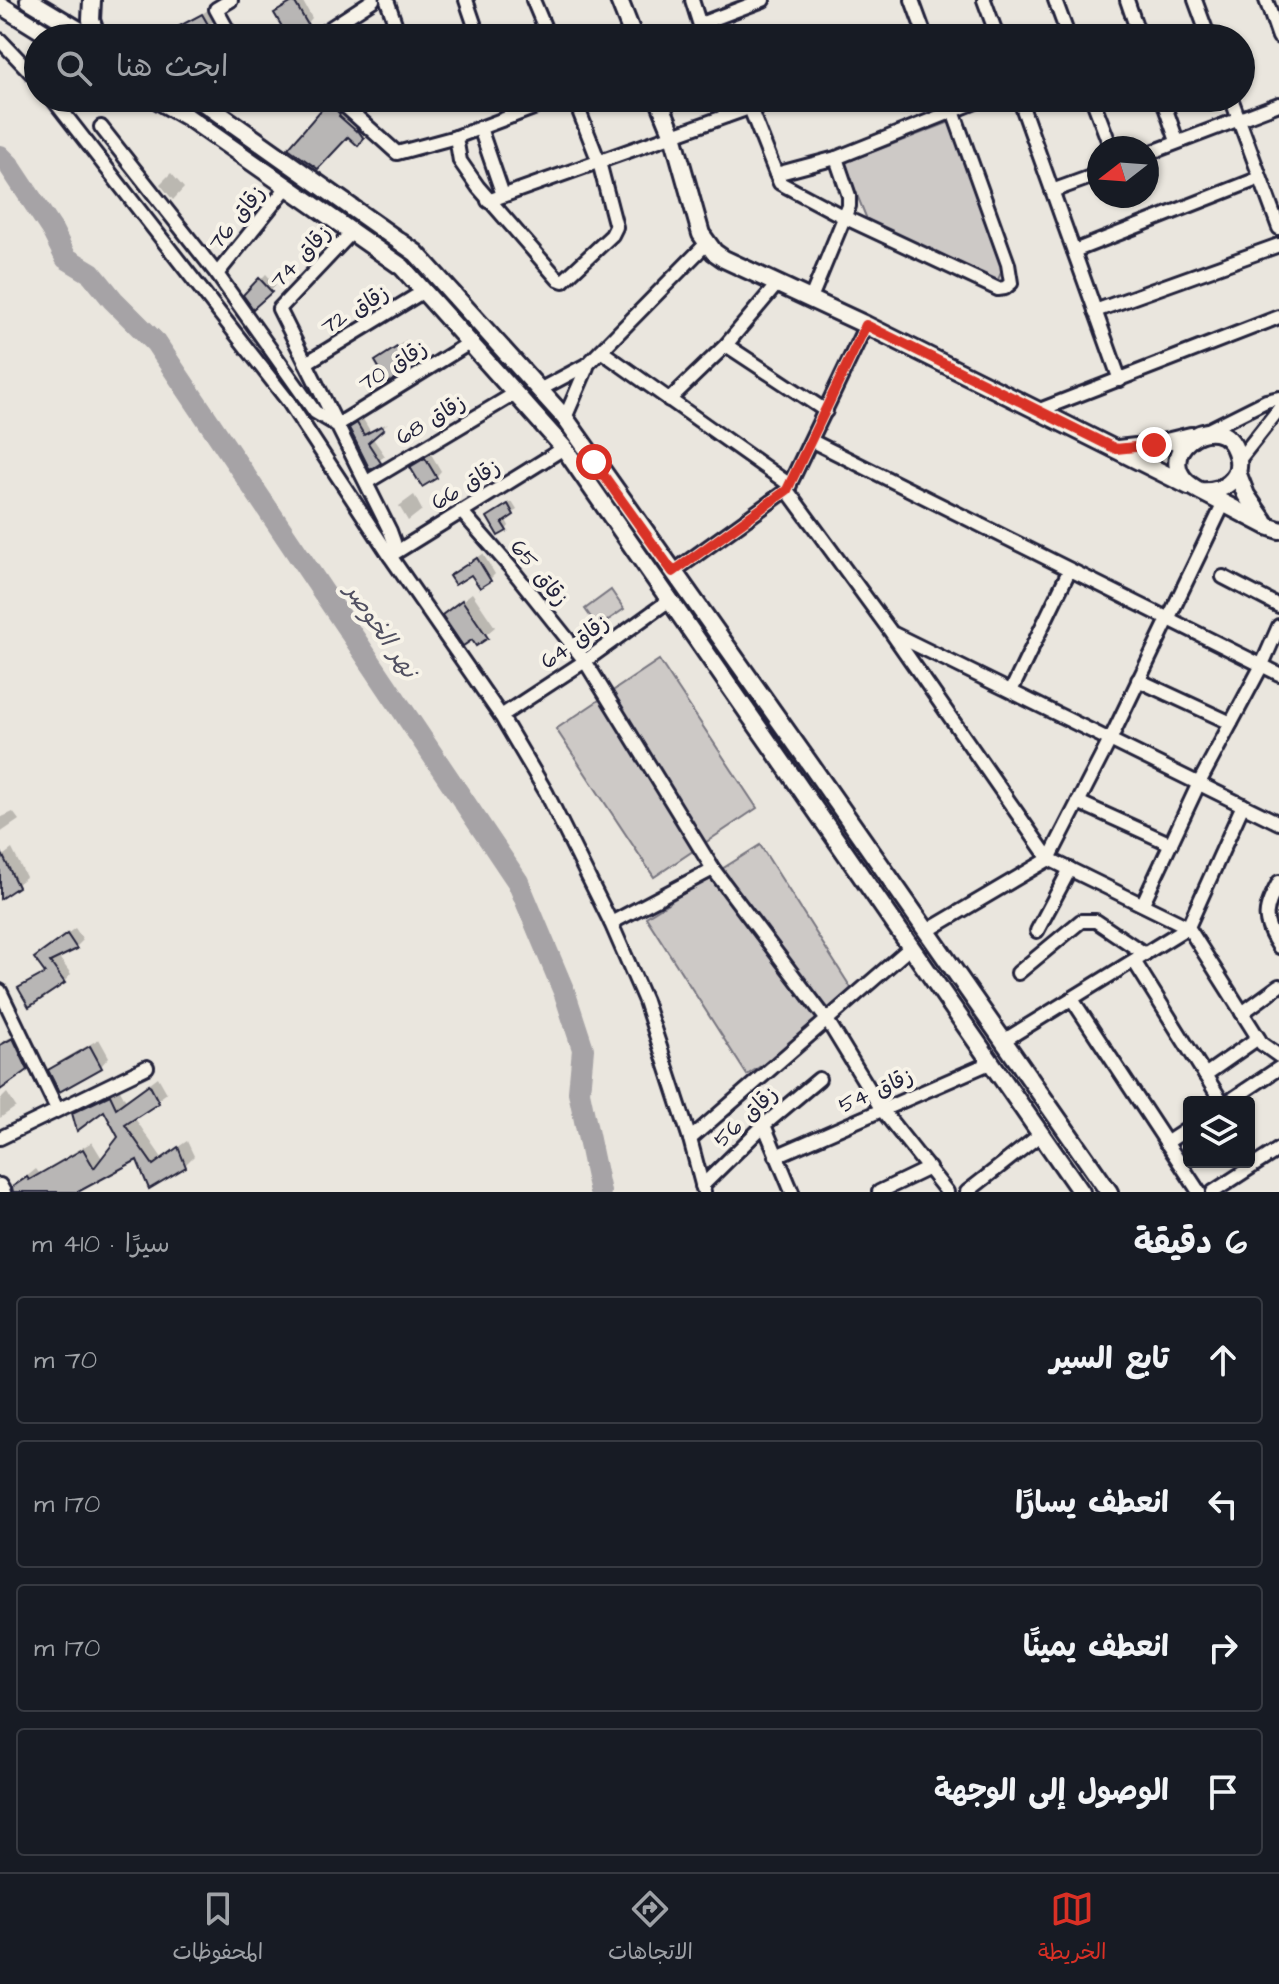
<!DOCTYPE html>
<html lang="ar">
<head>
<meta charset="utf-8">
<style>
  body { margin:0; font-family:"Architects Daughter","Playpen Sans Arabic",sans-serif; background:#242831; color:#f1f3f6; direction:rtl }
  .controls { position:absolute; right:24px; bottom:24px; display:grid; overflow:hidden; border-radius:8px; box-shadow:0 2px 6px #0004 }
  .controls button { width:72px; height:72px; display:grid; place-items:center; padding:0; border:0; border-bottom:2px solid #363941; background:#171b24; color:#f1f3f6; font:40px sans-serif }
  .compass { position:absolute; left:1087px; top:136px; width:72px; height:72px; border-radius:50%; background:#171b24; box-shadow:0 2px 6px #0004; rotate:253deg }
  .stop { position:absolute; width:24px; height:24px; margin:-18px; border:6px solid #d93025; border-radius:50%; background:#fff }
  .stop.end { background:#d93025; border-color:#fff; box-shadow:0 2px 8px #0008 }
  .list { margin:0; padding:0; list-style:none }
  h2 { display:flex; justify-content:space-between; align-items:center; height:104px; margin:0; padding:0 32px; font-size:34px }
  h2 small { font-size:26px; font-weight:400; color:#9ea1a6 }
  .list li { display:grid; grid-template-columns:52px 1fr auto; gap:24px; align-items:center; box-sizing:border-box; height:128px; margin:0 16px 16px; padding:0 16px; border:2px solid #363941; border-radius:8px }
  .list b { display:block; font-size:30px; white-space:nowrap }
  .list em { font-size:26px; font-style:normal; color:#9ea1a6 }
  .icon { flex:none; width:44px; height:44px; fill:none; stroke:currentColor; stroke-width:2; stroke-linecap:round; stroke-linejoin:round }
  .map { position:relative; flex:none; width:1279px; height:1192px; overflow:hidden; direction:ltr }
  .search { position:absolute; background:#171b24; box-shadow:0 2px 6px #0004; left:24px; right:24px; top:24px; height:88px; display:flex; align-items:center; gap:20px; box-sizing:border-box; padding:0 28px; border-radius:44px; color:#9ea1a6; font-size:30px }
  .sheet { height:680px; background:#171b24 }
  nav { display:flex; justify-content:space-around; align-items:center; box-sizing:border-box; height:112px; border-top:2px solid #363941; background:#171b24; font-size:22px; color:#9ea1a6 }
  nav a { display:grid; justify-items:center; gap:4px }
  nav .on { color:#d93025 }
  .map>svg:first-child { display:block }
  .green { fill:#cdc9c6; stroke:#787680; stroke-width:2 }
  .shadow { fill:#0003 }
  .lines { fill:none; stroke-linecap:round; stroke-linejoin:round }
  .river { stroke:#a6a3a6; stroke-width:22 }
  .building { fill:#b8b6b5; stroke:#22223b; stroke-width:2 }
  .minor-casing { stroke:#22223b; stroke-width:18 }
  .major-casing { stroke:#22223b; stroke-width:22 }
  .minor { stroke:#f7f3e8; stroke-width:12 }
  .major { stroke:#f7f3e8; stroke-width:16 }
  .route { stroke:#d93025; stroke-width:10 }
  .labels { text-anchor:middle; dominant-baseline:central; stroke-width:8; stroke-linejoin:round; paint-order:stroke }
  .street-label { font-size:22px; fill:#22223b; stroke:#f7f3e8 }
  .water-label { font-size:24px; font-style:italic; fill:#504f60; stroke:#f7f3e8 }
</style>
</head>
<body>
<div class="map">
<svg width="1279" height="1192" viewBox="0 0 1279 1192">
  <rect width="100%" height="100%" fill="#eae6de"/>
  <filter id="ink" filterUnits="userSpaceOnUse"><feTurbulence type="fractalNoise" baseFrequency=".0125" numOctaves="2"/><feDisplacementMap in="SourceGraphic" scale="16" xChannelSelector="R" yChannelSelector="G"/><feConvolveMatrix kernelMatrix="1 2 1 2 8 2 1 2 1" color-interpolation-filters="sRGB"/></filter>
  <g filter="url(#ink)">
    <g class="green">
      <path d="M950,122L1004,266L997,282L868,222L844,163Z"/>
      <path d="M611,590L624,609L598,627L585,609Z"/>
      <path d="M659,660L757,808L654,877L556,729Z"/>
      <path d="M760,845L860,1002L747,1075L646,917Z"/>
    </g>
    <g class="shadow">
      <path d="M295,0H302L312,18L307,24L277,13Z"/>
      <path d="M208,10L214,21L189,38H184L179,29Z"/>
      <path d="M336,98L349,103L369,120L370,119L375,125L358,143L348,135L291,148Z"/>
      <path d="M171,173L184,188L173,200L160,184Z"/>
      <path d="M266,274L276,285L253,306L246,295Z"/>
      <path d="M406,340L418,358L410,367L377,362Z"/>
      <path d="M363,419L370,431L388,423L372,437L385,456L370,467L357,423Z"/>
      <path d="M431,454L441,471L436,477L413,467Z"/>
      <path d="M414,495L422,510L408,521L399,506Z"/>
      <path d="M512,502L517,510L505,518L509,526L506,530L493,513Z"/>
      <path d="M483,554L495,574L490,579L472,572L457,571Z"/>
      <path d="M472,593L495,627L476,643L444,615Z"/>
      <path d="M13,812L19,820L0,833V818Z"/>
      <path d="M12,849L26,877L0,897V858Z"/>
      <path d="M75,928L83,940L76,947L58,956L71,974L64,982L21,988L46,971L44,951Z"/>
      <path d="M22,1031L36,1060L0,1088V1043Z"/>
      <path d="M99,1039L109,1057L101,1066L51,1070L59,1062Z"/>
      <path d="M158,1077L167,1093L134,1117L162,1158L187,1141L194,1156L185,1165L150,1186L138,1157L72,1192H18L14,1187L36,1169L39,1173L92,1142L103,1160L121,1138L105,1108L75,1114L83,1105L119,1088L126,1101Z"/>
      <path d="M7,1093L16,1107L0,1118V1100Z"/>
    </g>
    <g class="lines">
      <path class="river" d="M0,156L9,165L52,230L66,258L91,273L113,300L156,343L518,882L565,994L583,1049L579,1092L600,1192"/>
    </g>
    <g class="building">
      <path d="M294,1L308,25L288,37L274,13Z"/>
      <path d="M202,14L210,28L193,38H182L176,28Z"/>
      <path d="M328,102L340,114L339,116L356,131L357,129L364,139L358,146L348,137L318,169L288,148Z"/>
      <path d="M259,278L272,292L253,309L243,295Z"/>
      <path d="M397,347L411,369L388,383L375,361Z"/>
      <path d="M357,423L364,435L381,426L384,429L368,443L381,463L370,470L349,428Z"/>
      <path d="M425,458L437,478L422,487L410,467Z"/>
      <path d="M508,504L514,515L502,523L507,531L498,536L487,517Z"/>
      <path d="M477,558L491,581L480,588L471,575L455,585L449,576Z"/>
      <path d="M462,600L488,638L476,646L472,640L463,646L442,615Z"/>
      <path d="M0,850L18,887L0,899Z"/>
      <path d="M67,934L77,949L50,962L65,983L29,1007L18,988L45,973L34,958Z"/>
      <path d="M13,1038L28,1070L0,1090V1045Z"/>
      <path d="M90,1046L102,1068L59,1092L48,1070Z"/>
      <path d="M149,1084L159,1103L125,1125L153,1165L178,1147L186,1167L149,1189L137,1160L78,1192H13L12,1187L27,1177L29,1180L83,1149L94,1168L118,1137L104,1111L77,1131L72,1113L110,1095L116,1108Z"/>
    </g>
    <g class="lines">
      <g class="minor-casing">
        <g id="minor">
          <path d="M231,0L216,9L232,38"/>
          <path d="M387,0L400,38"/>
          <path d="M466,0L479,38"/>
          <path d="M533,0L549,38"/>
          <path d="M692,0L704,38"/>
          <path d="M912,0L926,38"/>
          <path d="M984,0L998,38"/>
          <path d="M1055,0L1069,38"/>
          <path d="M1127,0L1140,38"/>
          <path d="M1195,0L1209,38"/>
          <path d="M1266,0L1279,37"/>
          <path d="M700,24L763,0"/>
          <path d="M315,38L373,0"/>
          <path d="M0,40L38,80"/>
          <path d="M52,98L288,401L390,556L501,716L546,792L611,923L645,1001L690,1139L704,1192"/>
          <path d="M336,98L397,153L456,137L560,98"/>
          <path d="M505,98L512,116"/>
          <path d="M721,98L726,116"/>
          <path d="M948,98L953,111L1008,264L1011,283L1005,288L998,289L844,217L780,183L776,174L836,158L986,98"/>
          <path d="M1019,98L1120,380"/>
          <path d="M1092,98L1111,148"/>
          <path d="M1162,98L1177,141"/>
          <path d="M1231,98L1279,228"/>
          <path d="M209,105L219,98"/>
          <path d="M343,105L361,98"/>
          <path d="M750,108L776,174"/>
          <path d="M101,127L217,274L315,412L337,425L471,342"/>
          <path d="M480,128L503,195"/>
          <path d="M456,137L460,161L478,187L558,279L563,281L612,235L616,227L599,162L574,98"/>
          <path d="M1147,154L1279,104"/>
          <path d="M1052,191L1099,174"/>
          <path d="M488,201L777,98"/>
          <path d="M352,232L279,309L390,531L394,542L390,556"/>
          <path d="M1074,251L1260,178"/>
          <path d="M217,274L287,187"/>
          <path d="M811,298L849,206V196L836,158"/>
          <path d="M1095,311L1279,245"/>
          <path d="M726,345L826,411"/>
          <path d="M601,351L790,485"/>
          <path d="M306,363L424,291"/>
          <path d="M541,389L588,364L707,243"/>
          <path d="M669,400L726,345L778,283"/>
          <path d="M1037,411L1279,317"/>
          <path d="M565,418L587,367"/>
          <path d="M1206,431L1266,401L1279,398"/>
          <path d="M812,441L1279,674"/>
          <path d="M1238,461L1279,409"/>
          <path d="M367,482L516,393"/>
          <path d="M787,490L891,632L1049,859L1188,927L1262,1044L1279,1056"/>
          <path d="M461,511L510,567L585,661L713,869L827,1020L882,1110L947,1192"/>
          <path d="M390,556L564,448"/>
          <path d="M673,572L787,490L866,325"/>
          <path d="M1223,577L1279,606"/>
          <path d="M894,634L1279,823"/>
          <path d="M1138,680L1231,723"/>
          <path d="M1011,691L1069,571"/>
          <path d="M501,716L585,661L671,599"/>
          <path d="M1078,802L1171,844"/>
          <path d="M1279,882C1264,911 1261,919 1279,947"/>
          <path d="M1143,903L1199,783L1261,667L1279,626"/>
          <path d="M611,923L713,869"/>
          <path d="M927,931L1049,859L1110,740L1224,503"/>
          <path d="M1037,931L1070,869"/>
          <path d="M1134,961L1222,1102"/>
          <path d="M1018,973L1081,921H1096L1145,954"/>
          <path d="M0,991L57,1109"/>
          <path d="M1072,999L1199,1192"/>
          <path d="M1242,1013L1279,986"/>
          <path d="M1003,1041L1188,927L1243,805"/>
          <path d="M1205,1075L1258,1038"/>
          <path d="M1228,1102L1279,1068"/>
          <path d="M764,1125L792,1192"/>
          <path d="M0,1138L147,1067"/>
          <path d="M690,1139L912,946"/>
          <path d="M1166,1143L1189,1128"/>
          <path d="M776,1156L992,1062"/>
          <path d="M0,1185L4,1192"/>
          <path d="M702,1186L764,1125L819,1079"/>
          <path d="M879,1192L929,1168"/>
          <path d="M967,1192L1041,1134"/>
          <path d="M1213,1192L1279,1149"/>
        </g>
      </g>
      <g class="major-casing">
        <g id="major">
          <path d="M29,0L92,38"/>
          <path d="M92,0L91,20L97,38"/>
          <path d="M619,0L634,38"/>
          <path d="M0,5L53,38"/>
          <path d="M154,98L189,118L402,267L564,448L1081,1192"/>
          <path d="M197,98L416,253L565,418L810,764L1109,1192"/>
          <path d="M658,98L673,135L701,234L714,252L724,259L866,325L1189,486"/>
          <path d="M1118,449L1154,445L1191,436"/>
          <path d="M1237,472L1246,495L1264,521"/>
          <path d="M1200,491C1221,493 1244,480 1237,455C1221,398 1138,460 1200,491L1267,526L1279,530"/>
        </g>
      </g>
      <use href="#minor" class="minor"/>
      <use href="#major" class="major"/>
    </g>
  </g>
  <g class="lines" filter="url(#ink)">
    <path class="route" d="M594,462L673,572L787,490L866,325L1116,449L1154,445"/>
  </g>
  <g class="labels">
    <g class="street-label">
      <text transform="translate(237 218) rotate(-51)">زقاق 76</text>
      <text transform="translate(301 257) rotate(-47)">زقاق 74</text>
      <text transform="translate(355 310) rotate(-31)">زقاق 72</text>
      <text transform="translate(393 366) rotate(-32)">زقاق 70</text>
      <text transform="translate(431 420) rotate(-31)">زقاق 68</text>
      <text transform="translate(466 485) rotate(-32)">زقاق 66</text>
      <text transform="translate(539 573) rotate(51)">زقاق 65</text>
      <text transform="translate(575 642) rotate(-35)">زقاق 64</text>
      <text transform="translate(876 1091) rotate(-24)">زقاق 54</text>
      <text transform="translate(746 1117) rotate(-43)">زقاق 56</text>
    </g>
    <g class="water-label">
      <text transform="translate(381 631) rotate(56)">نهر الخوصر</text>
    </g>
  </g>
</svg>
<div class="controls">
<button><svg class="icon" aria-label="layers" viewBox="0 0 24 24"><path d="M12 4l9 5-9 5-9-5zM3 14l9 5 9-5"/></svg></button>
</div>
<svg class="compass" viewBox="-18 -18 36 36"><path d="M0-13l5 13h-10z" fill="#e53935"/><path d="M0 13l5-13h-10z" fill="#9ea1a6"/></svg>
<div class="stop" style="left:594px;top:462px"></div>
<div class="stop end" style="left:1154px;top:445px"></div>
<div class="search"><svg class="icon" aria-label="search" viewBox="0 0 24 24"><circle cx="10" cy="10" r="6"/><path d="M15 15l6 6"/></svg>ابحث هنا</div>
</div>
<section class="sheet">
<h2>6 دقيقة<small>سيرًا · 410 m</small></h2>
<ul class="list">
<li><svg class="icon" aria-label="ahead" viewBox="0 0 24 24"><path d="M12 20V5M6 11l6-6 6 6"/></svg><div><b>تابع السير</b></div><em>70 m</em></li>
<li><svg class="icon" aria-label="left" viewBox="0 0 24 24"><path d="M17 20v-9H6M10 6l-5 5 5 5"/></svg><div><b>انعطف يسارًا</b></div><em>170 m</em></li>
<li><svg class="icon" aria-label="right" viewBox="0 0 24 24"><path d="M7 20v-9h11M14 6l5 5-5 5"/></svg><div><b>انعطف يمينًا</b></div><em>170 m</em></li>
<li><svg class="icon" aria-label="arrive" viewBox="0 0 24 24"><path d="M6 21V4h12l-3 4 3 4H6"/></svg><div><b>الوصول إلى الوجهة</b></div></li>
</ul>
</section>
<nav>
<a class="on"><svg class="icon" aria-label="map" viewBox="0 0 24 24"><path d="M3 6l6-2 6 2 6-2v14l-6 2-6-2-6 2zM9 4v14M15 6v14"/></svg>الخريطة</a>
<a><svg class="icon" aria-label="directions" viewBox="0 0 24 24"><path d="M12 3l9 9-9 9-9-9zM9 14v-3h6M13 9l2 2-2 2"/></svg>الاتجاهات</a>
<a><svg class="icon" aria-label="saved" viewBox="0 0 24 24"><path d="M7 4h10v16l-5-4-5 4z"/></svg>المحفوظات</a>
</nav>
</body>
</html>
